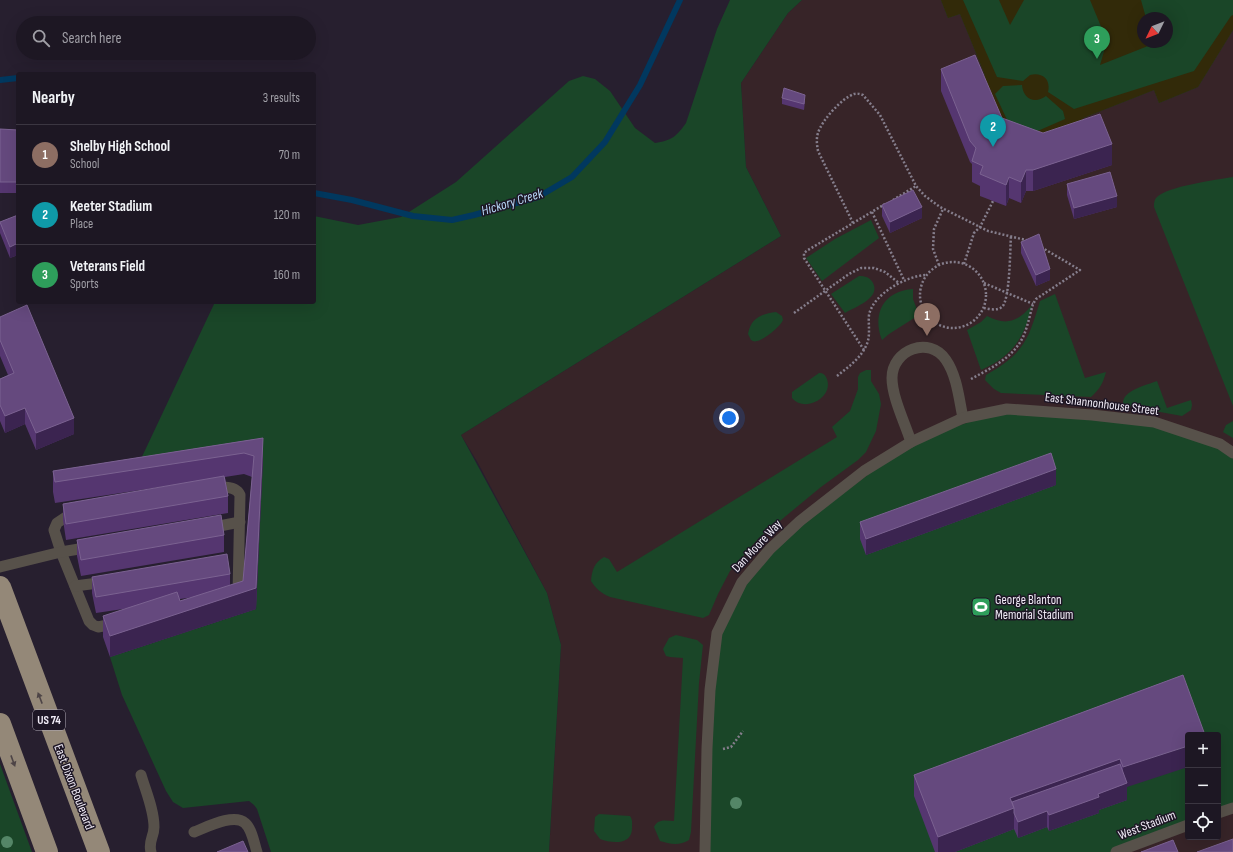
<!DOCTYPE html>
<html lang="en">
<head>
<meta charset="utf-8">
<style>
  body { margin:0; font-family:"Sofia Sans Condensed",sans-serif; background:#2a2430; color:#f1f3f6 }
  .controls { position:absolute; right:12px; bottom:12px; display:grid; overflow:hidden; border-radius:4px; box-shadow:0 4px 16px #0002 }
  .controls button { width:36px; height:36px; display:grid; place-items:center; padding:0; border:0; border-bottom:1px solid #3b3641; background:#1d1723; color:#f1f3f6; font:20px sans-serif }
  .compass { position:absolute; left:1137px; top:12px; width:36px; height:36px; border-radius:50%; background:#1d1723; box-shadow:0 4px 16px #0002; rotate:227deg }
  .you { position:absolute; left:729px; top:418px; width:14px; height:14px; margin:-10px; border:3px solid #fff; border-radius:50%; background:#1a73e8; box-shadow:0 0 0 6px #1a73e833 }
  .badge { display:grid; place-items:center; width:26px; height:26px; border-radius:50%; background:#f1a27b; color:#fff; font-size:13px; font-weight:700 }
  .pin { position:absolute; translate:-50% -33px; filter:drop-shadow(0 1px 2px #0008) }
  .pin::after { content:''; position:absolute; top:21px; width:14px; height:12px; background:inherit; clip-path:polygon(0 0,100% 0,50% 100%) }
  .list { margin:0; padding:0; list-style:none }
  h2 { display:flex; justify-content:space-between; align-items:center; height:52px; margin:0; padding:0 16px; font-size:17px }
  h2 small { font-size:13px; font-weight:400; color:#a09fa6 }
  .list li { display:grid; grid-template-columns:26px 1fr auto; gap:12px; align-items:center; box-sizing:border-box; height:60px; padding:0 16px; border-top:1px solid #3b3641 }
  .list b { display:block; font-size:15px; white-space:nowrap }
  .list p { margin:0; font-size:13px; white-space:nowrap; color:#a09fa6 }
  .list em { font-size:13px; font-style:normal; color:#a09fa6 }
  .icon { flex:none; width:22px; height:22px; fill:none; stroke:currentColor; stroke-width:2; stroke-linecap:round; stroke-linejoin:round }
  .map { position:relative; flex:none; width:1233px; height:852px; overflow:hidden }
  .search { position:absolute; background:#1d1723; box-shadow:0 4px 16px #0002; left:16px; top:16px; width:300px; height:44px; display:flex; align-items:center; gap:10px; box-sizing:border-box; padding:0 14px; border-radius:22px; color:#a09fa6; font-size:15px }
  .panel { position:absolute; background:#1d1723; box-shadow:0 4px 16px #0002; left:16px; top:72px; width:300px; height:232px; border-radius:4px }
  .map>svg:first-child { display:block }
  .education { fill:#372428; fill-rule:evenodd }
  .green { fill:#1a4628; fill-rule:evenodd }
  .sand { fill:#322a09; fill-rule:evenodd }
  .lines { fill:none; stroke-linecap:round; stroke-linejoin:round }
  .stream { stroke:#01385f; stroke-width:6 }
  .path { stroke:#857e8c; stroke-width:2.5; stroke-dasharray:2 2; stroke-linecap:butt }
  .service { stroke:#57514a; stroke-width:11 }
  .trunk { stroke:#948878; stroke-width:22 }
  .tree { fill:#548667 }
  .wall { fill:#553670; fill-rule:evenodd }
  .shaded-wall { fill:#3b2450 }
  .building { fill:#65497e; stroke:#7b6291 }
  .oneway { fill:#4d4446 }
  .labels { text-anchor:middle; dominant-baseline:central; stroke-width:3; stroke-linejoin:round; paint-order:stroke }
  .shield { fill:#1d1625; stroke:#b1abb7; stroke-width:1 }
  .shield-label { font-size:12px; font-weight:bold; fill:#f0ebf6 }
  .street-label { font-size:13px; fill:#f0ebf6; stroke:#1d1625 }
  .poi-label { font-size:13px; fill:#f0ebf6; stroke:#1d1625; text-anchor:start }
  .water-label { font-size:14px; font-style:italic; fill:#b8d8f7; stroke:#1d1625 }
</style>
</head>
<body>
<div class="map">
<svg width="1233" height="852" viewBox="0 0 1233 852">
  <rect width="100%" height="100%" fill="#271f2f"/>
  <path class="education" d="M802,0H1233V852H549L561,645L547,593L478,463L461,435L781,236L746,167L741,83L788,13ZM1143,18H1167V42H1143ZM1188,735H1218V837H1188Z"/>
  <g class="green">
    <path d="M730,0H802L788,13L741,83L746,167L781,236L461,435L547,593L561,645L549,852H271L257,809L254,805L249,801L183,808L173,802L166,791L122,695L110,657L256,609L262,460L131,480L215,302H314V216L358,225L401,217L456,182L569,81L583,76L595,79L610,91L635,128L655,143C671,141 677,136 686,123L717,29Z"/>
    <path d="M941,0H1233V30L1198,87L1159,103L1154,90L1083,118L1030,147L996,132L985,75L960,14L948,18ZM1143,18H1167V42H1143Z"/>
    <path d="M1233,177V406L1154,207C1154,203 1154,201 1156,198C1167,186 1216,180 1233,177Z"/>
    <path d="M871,220L879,238L822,281L806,258L835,239Z"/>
    <path d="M859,276C865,276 870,277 873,283C881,298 855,307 845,313L831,294Z"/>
    <path d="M913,289V299L919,315L889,334L882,340C872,314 883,291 913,289Z"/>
    <path d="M1055,294L1085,378L1106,372C1103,383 1100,389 1091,397L1001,393L994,389L985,380L986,375C1024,353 1028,341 1040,301Z"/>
    <path d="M1032,305C1025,337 1013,356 981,370L967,330L981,322L987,316C1006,326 1018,322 1032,305Z"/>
    <path d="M776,312L782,316L783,320C781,326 764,340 757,341C754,342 753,341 751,340L748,334C751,318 761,314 776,312Z"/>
    <path d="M866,370H871V381L879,394L881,404L876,431L866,452L858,460L821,487L758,539L730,571L718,594L709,615L703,618L610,597C601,593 596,589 591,581C592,570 594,563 604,557L609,559L617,572L837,437L832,427L850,411L858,389V377L860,373Z"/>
    <path d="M819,373C823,373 824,374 826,377C836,396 805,414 792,398V392Z"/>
    <path d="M1157,381L1167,408L1191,400L1192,405L1191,410L1182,416L1127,406L1123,403C1123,390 1147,385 1157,381Z"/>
    <path d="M1007,409L1154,422L1233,453V808L1218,813V735H1188V825L1116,852H705L717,633L742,582L770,549L911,442Z"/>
    <path d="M1233,421V438L1223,432L1226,425Z"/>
    <path d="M676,635L697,640L703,645L699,683L691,832L689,840C680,846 669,844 660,841L654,827C658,818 667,821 674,821L683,658L670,657L666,656L663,649L669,638Z"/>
    <path d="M0,764L32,852H0Z"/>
    <path d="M599,814L630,816C633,820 632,824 632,829C631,846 611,843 600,839L594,831L595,817Z"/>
  </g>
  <g class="sand">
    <path d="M941,0H963L997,77L1023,81L1030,75C1043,72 1051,80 1048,92L1074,109L1194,71L1231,16L1233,15V30L1198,87L1159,103L1154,90L1083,118L1088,128L1030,147L996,132L974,80L985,75L960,14L948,18ZM1022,85C1023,98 1034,105 1046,96L1063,111L1065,119L1033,133L1009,124L995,94L1003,86Z"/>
    <path d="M999,0H1024L1010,25Z"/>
    <path d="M1090,0H1141L1146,18H1143V42H1148V46L1100,65L1107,41Z"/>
  </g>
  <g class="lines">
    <g class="stream">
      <path d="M0,80L18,78"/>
      <path d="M314,193L352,200L413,216L452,220L474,215L538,197L572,177L605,142L640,85L680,0"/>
    </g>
    <g class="path">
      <path d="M893,200L916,186"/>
      <path d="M872,212L904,280"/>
      <path d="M853,223L818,151C817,145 816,139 818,133C822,120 842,98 854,94C857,93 860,94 863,95L880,115L916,186L925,196L940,207L988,231L1030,241"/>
      <circle cx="953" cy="295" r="33"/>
      <path d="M964,264L974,233L980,227L993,201"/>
      <path d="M939,265L933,249L934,229L943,209"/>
      <path d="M984,283L1033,304"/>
      <path d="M984,308C989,309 997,311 1002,307C1010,300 1010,249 1011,236"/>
      <path d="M794,313L849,274L861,268H874L885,272L899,283"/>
      <path d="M864,350L804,258V253L808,250L885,204"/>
      <path d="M837,376C848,367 860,359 866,346C871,336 868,326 869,315C873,294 906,276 926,275"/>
      <path d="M971,379C991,368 1013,358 1023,337C1028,326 1030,314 1033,304L1036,299L1080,270L1041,247"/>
      <path d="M723,749L731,747L743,731"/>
    </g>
    <g class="service">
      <path d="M911,442C905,423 892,397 892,378C892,350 929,335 946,360C957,376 959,399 963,418"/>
      <path d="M222,487C229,487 237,488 240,495L238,594L237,598L234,600L98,627L93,625L89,621L61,552L54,530L57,523L66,517Z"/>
      <path d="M209,528L240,522"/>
      <path d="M0,567L61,552L91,547"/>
      <path d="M75,586L106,582"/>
      <path d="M141,775C146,792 154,810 154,827C154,837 148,841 151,852"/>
      <path d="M1218,813L1233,808"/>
      <path d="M194,832C207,827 234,813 245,823C252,829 254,843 257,852"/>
      <path d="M705,852L707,748L710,690L717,633L742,582L770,549L800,521L864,471L911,442L963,418L1007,409L1092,415L1154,422L1220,444L1233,453"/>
      <path d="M1116,852L1188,825"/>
    </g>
    <g class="trunk">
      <path d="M0,587L99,852"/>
      <path d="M0,724L47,852"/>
    </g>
  </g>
  <g class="tree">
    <circle cx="736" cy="803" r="6"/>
    <circle cx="7" cy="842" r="6"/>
  </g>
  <g class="wall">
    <path d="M941,69L1002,118L1112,165L1033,191H1026L1021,203L1009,198L1006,206L980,196V186L972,182V164L970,162L941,91Z"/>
    <path d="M782,98L805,101L804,110L782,104Z"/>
    <path d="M0,129L18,130V193H0Z"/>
    <path d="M1067,184L1117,207L1074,219L1067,195Z"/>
    <path d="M882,205L922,218L890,233L882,216Z"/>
    <path d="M18,215V255L10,258L0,233V222Z"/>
    <path d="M1021,242L1050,280L1036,286L1021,253Z"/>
    <path d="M0,317L74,434L36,450L25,424L5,433L0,421V379L8,375L0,356Z"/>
    <path d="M263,438V459L256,609L110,657L103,637V616L130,608L96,613L92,593V577L230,574V585L243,581L252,477L244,474L225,477L228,496V513L66,540L63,520V504L180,484L55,503L53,492V471ZM194,597L180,601V599Z"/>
    <path d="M1056,485L866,555L860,539V522Z"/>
    <path d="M224,535V552L81,576L77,556V540Z"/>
    <path d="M1183,675L1127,787V800L1099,810V813L1049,831L1047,827L1018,838L1014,829L955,852H935L914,796V775Z"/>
  </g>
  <g class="shaded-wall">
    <path d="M1112,144V165L1033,191V170Z"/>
    <path d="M1026,170V191L1021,203V182Z"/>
    <path d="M1009,177V198L1006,206V185Z"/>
    <path d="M1117,196V207L1074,219V208Z"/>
    <path d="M922,207V218L890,233V222Z"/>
    <path d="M18,243V255L10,258V247Z"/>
    <path d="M1050,269V280L1036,286V275Z"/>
    <path d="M25,408V424L5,433V416Z"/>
    <path d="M74,418V434L36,450V433Z"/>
    <path d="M263,438V459L256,609L110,657V636L256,588Z"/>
    <path d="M1056,469V485L866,555V539Z"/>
    <path d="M1188,746V767L1127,787V800L1099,810V813L1049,831V815L1098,794L1123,785V767Z"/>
    <path d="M1120,759V780L1014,813V829L955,852H938V837L1010,798Z"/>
    <path d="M1047,811V827L1018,838V822Z"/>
  </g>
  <g class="building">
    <path d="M975,55L1002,118L1043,133L1100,114L1112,144L1033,170H1026L1021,182L1009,177L1006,185L980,174L983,166L972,161L976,148L970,141L941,69Z"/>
    <path d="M784,88L805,95L804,104L782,98Z"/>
    <path d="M0,129L18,130V182H0Z"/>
    <path d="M1110,172L1117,196L1074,208L1067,184Z"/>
    <path d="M913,190L922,207L890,222L882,205Z"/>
    <path d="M18,215V243L10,247L0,222Z"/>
    <path d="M1039,234L1050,269L1036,275L1021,242Z"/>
    <path d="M27,305L74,418L36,433L25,408L5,416L0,405V379L14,373L0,340V317Z"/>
    <path d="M263,438L256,588L110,636L103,616L177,592L180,601L243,581L254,456L244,453L55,482L53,471Z"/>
    <path d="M1051,453L1056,469L866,539L860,522Z"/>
    <path d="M224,476L228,496L66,524L63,504Z"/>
    <path d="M221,515L224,535L81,560L77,540Z"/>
    <path d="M227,554L230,574L96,597L92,577Z"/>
    <path d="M1183,675L1205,735H1188V746L1123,767L1120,759L1010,798L1014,808L938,837L914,775Z"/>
    <path d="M1120,764L1127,783L1098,794L1099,797L1049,815L1047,811L1018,822L1014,813V808L1012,802Z"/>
    <path d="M1233,839V852H1197Z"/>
    <path d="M1173,840L1178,852H1141Z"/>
    <path d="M243,841L248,852H217Z"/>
  </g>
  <defs><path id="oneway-solid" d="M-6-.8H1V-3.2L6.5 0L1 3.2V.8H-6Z"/></defs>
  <g class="oneway">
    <use href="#oneway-solid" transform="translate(40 698) rotate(-111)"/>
    <use href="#oneway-solid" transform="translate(13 761) rotate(70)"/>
  </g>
  <defs>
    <g id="stadium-square" transform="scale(1)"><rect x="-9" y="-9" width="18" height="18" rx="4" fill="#2e9e5b" stroke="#1d1625"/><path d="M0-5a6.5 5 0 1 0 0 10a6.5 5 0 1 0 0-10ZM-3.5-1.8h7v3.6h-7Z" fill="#fff"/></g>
  </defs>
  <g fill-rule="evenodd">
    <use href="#stadium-square" x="981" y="607"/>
  </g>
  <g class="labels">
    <rect class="shield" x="33" y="710" width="32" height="20" rx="3"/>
    <g class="shield-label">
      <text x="49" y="720">US 74</text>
    </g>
    <g class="street-label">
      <text transform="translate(1102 404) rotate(7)">East Shannonhouse Street</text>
      <text transform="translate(757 546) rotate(-47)">Dan Moore Way</text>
      <text transform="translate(74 787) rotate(69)">East Dixon Boulevard</text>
      <text transform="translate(1147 825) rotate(-21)">West Stadium</text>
    </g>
    <g class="poi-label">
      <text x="995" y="600">George Blanton<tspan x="995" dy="15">Memorial Stadium</tspan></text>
    </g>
    <g class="water-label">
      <text transform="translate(512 202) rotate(-17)">Hickory Creek</text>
    </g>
  </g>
</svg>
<div class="controls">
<button>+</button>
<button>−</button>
<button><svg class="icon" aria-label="locate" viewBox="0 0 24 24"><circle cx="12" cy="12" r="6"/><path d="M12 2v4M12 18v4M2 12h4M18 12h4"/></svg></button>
</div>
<svg class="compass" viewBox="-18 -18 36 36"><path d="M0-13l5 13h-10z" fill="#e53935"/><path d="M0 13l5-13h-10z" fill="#a09fa6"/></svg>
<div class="you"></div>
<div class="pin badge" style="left:927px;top:336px;background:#8d6e63">1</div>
<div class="pin badge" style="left:993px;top:147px;background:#0f9aa8">2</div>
<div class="pin badge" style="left:1097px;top:59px;background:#2e9e5b">3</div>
<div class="search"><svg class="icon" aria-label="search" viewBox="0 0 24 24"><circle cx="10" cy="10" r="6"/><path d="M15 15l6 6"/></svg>Search here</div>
<section class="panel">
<h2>Nearby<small>3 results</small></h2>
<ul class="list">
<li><span class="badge" style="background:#8d6e63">1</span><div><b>Shelby High School</b><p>School</p></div><em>70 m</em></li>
<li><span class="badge" style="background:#0f9aa8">2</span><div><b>Keeter Stadium</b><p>Place</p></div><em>120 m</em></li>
<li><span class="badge" style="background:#2e9e5b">3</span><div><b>Veterans Field</b><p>Sports</p></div><em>160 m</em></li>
</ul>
</section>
</div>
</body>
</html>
